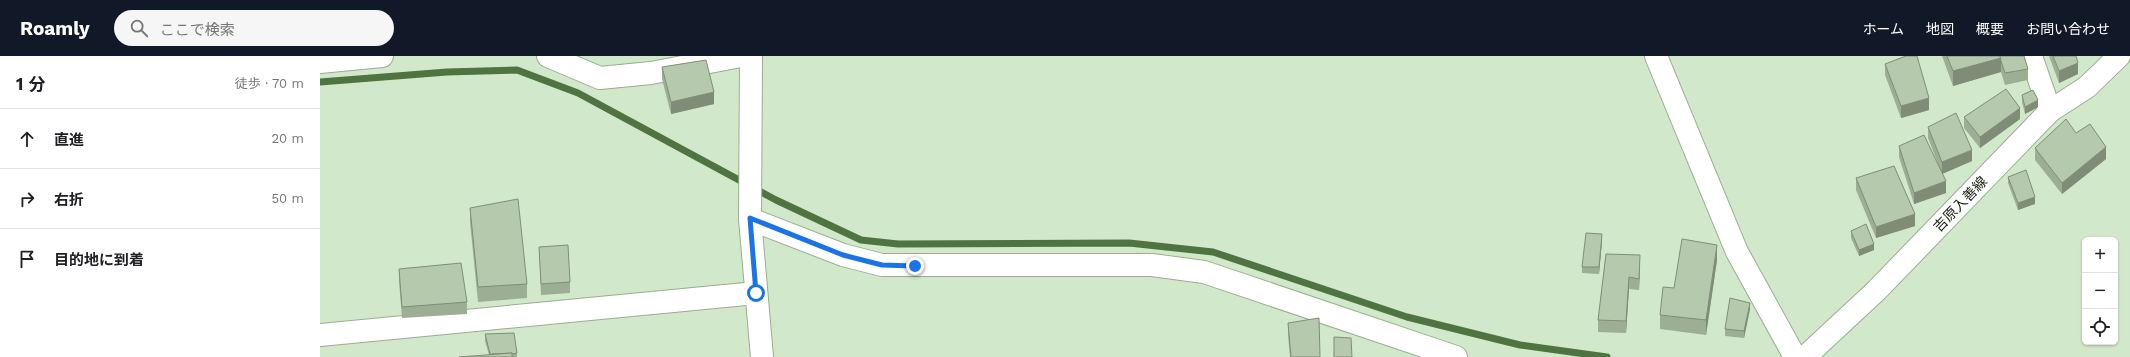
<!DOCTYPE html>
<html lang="ja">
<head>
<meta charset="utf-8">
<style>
  body { margin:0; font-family:"Work Sans","Noto Sans JP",sans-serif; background:#f6f6f6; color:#202124 }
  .controls { position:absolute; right:12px; bottom:12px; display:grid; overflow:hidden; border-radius:6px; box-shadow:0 1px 3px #0004 }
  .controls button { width:36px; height:36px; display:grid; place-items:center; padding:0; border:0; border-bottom:1px solid #e0e0e0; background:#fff; color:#202124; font:20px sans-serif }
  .stop { position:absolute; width:12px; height:12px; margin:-9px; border:3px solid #1a73e8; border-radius:50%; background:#fff }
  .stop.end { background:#1a73e8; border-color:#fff; box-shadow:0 1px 4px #0008 }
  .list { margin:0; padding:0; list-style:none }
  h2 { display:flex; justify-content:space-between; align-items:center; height:52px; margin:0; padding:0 16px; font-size:17px }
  h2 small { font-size:13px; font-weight:400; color:#757577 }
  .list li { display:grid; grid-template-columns:26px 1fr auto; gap:12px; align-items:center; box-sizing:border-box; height:60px; padding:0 16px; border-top:1px solid #e0e0e0 }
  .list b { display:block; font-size:15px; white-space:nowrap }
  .list em { font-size:13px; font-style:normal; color:#757577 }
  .icon { flex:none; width:22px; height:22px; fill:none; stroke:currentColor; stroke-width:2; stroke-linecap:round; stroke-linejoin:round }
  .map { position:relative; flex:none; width:1810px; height:301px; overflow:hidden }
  header { display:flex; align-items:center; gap:24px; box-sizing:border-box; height:56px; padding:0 20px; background:#111827; color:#fff }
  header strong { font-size:19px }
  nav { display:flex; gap:22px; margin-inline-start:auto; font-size:14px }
  .search { width:280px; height:36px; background:#f6f6f6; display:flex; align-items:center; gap:10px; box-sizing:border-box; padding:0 14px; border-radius:22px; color:#757577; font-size:15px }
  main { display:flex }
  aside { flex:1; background:#fff }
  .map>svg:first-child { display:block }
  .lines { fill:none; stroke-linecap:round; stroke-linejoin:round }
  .stream { stroke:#507441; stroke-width:7 }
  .minor-casing { stroke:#99ae91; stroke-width:24 }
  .major-casing { stroke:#99ae91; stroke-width:24 }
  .minor { stroke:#fff; stroke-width:22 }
  .major { stroke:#fff; stroke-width:22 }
  .wall { fill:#9cae94 }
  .shaded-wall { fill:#7f8d78 }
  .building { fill:#b5caac; stroke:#7f8d78 }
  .route { stroke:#1a73e8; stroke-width:5 }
  .labels { text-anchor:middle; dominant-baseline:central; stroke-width:3.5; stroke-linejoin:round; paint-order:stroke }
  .street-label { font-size:14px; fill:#151c11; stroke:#fff }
</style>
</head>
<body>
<header>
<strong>Roamly</strong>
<div class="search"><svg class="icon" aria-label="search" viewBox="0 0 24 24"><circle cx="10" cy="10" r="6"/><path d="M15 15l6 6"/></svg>ここで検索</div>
<nav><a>ホーム</a><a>地図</a><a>概要</a><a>お問い合わせ</a></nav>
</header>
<main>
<aside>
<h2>1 分<small>徒歩 · 70 m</small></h2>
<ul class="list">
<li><svg class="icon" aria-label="ahead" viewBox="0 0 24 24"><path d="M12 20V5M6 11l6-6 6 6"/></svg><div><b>直進</b></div><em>20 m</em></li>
<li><svg class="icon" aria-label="right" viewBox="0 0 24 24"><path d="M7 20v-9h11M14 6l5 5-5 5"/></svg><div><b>右折</b></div><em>50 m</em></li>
<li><svg class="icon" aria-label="arrive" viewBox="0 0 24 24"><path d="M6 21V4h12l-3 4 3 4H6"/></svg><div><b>目的地に到着</b></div></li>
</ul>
</aside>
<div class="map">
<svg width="1810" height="301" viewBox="0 0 1810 301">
  <rect width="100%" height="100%" fill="#d2e8ca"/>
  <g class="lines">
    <path class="stream" d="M0,26L127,16L197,14L258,37L456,144L541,184L578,188L809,187L893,196L1087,261L1200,289L1287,301"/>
    <g class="minor-casing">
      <g id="minor">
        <path d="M228,0L280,22L331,17L421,0"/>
        <path d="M431,0L430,163L442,301"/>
        <path d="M1336,0L1417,196L1475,301"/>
        <path d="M1711,0L1730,55"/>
        <path d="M0,6L62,0"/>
        <path d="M430,163L523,199L562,209H832L884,216L1136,301"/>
        <path d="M0,279L436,237"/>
      </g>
    </g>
    <g class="major-casing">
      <path id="major" d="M1485,301L1557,234L1730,55L1767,31L1799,0"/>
    </g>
    <use href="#minor" class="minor"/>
    <use href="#major" class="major"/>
  </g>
  <g class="wall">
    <path d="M1622,0H1704L1708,13V24L1685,29L1681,16L1633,30Z"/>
    <path d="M1729,0H1756L1758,18L1739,27Z"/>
    <path d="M1565,8L1609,54L1581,62L1565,19Z"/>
    <path d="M342,11L394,48L351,58L342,23Z"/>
    <path d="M1702,39L1718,51L1705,58L1702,46Z"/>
    <path d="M1644,61L1700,63L1660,92L1644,72Z"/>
    <path d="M1608,71L1652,105L1622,118L1626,137L1594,148L1579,101V90L1622,118L1608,82Z"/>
    <path d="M1756,77L1786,103L1742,138L1715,104V92Z"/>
    <path d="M1688,121L1715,148L1698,154L1688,127Z"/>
    <path d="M1536,122L1595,170L1556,182L1536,134Z"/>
    <path d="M150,152L207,228V242L158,246L150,166Z"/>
    <path d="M1531,175L1554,194L1539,200L1531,182Z"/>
    <path d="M1282,185L1279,218L1262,217V211Z"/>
    <path d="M219,191L250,226V237L221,239Z"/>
    <path d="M1286,198L1320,210L1319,234L1309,233L1306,277L1278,276V264Z"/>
    <path d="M1397,204L1386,279L1340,273V259L1354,232Z"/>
    <path d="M79,213L147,246V258L82,262L79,225Z"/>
    <path d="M1430,253L1424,282L1405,280V273Z"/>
    <path d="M968,267L1000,301H970L968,279Z"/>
    <path d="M165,278L197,297V301H139L169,299L165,285Z"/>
  </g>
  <g class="shaded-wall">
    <path d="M1681,2V16L1633,30V15Z"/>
    <path d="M1758,7V18L1739,27V15Z"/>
    <path d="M394,36V48L351,58V46Z"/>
    <path d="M1609,42V54L1581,62V50Z"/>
    <path d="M1718,44V51L1705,58V51Z"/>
    <path d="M1700,52V63L1660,92V81Z"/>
    <path d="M1786,91V103L1742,138V127Z"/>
    <path d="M1652,94V105L1622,118V106Z"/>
    <path d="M1626,125V137L1594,148V137Z"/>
    <path d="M1715,141V148L1698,154V147Z"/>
    <path d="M1595,158V170L1556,182V171Z"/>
    <path d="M1282,178V185L1279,218V211Z"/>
    <path d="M1554,188V194L1539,200V194Z"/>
    <path d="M1397,189V204L1386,279V264Z"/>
    <path d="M1320,199V210L1319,234V223Z"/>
    <path d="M1309,221V233L1306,277V265Z"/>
    <path d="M1430,247V253L1424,282V275Z"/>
  </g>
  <g class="building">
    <path d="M1586,0H1597L1609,42L1581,50L1565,8Z"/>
    <path d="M1627,0H1680L1681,2L1633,15Z"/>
    <path d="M1680,0H1704L1708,13L1685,17L1681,5Z"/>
    <path d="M1733,0H1756L1758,7L1739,15Z"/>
    <path d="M386,4L394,36L351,46L342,11Z"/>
    <path d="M1686,33L1700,52L1660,81L1644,61Z"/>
    <path d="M1713,34L1718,44L1705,51L1702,39Z"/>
    <path d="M1636,57L1652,94L1622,106L1608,71Z"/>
    <path d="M1746,63L1756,77L1770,68L1786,91L1742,127L1715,92Z"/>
    <path d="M1604,79L1626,125L1594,137L1579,90Z"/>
    <path d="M1574,110L1595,158L1556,171L1536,122Z"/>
    <path d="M1706,114L1715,141L1698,147L1688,121Z"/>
    <path d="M198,143L207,228L158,231L150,152Z"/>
    <path d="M1546,168L1554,188L1539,194L1531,175Z"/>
    <path d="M1266,177L1282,178L1279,211H1262Z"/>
    <path d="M1362,183L1397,189L1386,264L1340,259L1343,231L1354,232Z"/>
    <path d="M248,189L250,226L221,228L219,191Z"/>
    <path d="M1286,198L1320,199L1319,223L1309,221L1306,265L1278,264Z"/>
    <path d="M141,207L147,246L82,251L79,213Z"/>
    <path d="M1410,242L1430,247L1424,275L1405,273Z"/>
    <path d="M999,262L1000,301H971L968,267Z"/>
    <path d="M194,277L197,297L192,298V297L170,298L165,278Z"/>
    <path d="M1014,281L1031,282L1032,301H1014Z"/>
    <path d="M192,297V301H139Z"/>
  </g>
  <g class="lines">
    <path class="route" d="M436,237L430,162L523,199L562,209L595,210"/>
  </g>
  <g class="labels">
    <g class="street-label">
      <text transform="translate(1640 148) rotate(-46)">吉原入善線</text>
    </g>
  </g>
</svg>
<div class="controls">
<button>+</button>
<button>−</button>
<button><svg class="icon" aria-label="locate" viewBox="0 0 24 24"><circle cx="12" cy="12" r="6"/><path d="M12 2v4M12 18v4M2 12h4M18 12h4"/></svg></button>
</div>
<div class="stop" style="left:436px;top:237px"></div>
<div class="stop end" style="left:595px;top:210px"></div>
</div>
</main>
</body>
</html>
